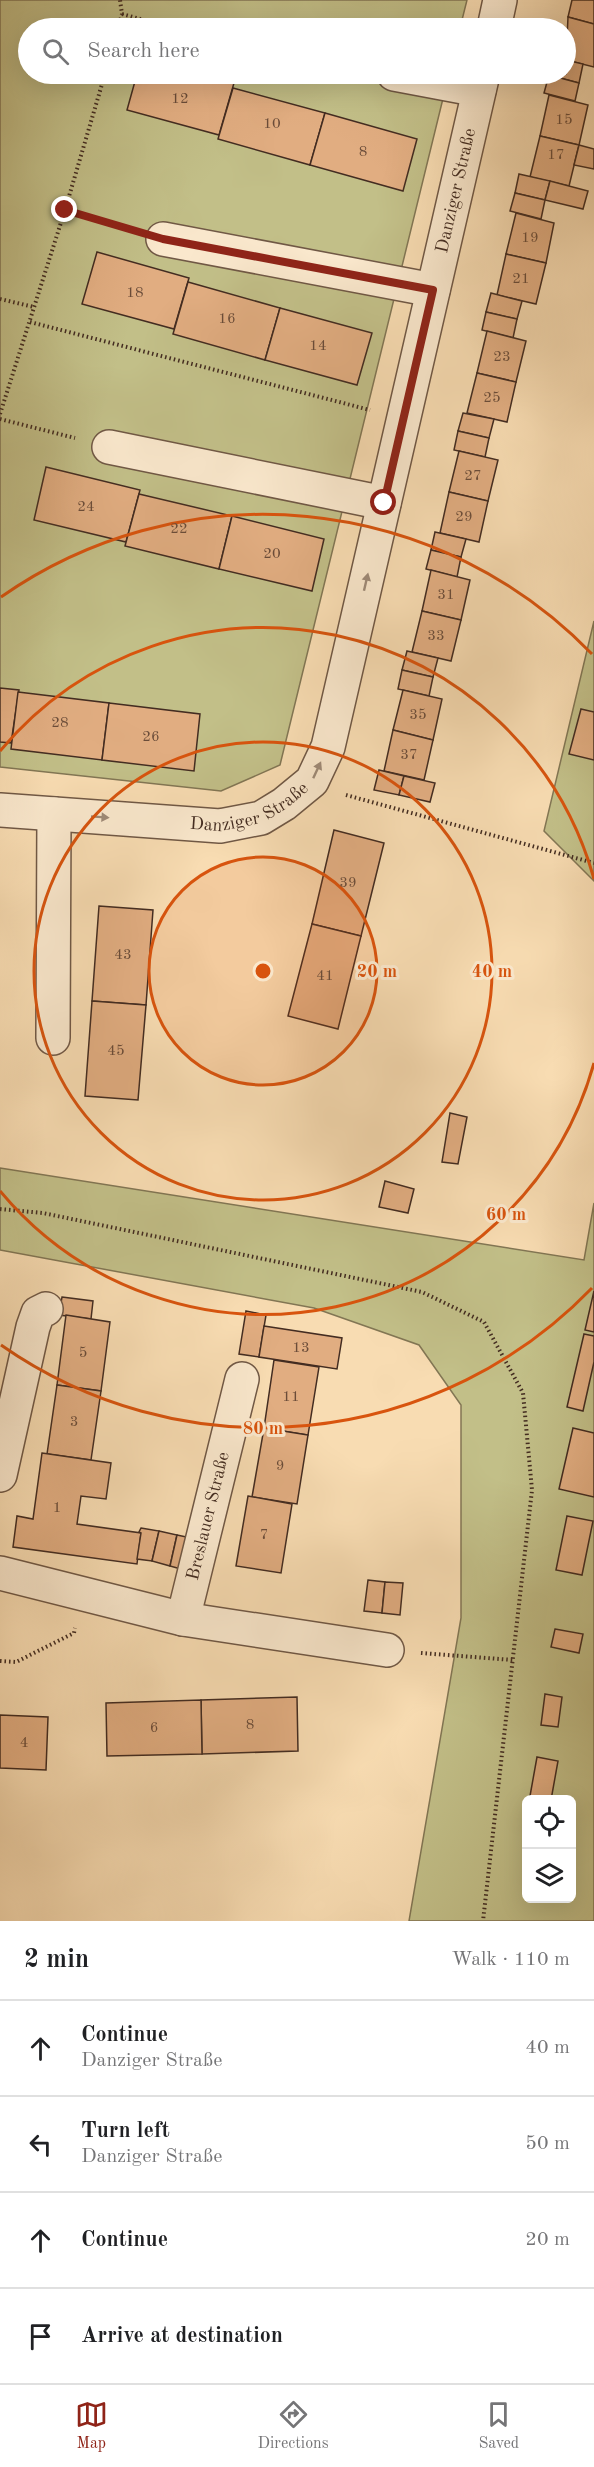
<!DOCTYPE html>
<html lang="en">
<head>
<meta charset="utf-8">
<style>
  body { margin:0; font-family:"Old Standard TT",serif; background:#f2f2f2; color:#202124 }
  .controls { position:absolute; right:18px; bottom:18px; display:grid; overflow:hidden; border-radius:9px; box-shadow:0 6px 24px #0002 }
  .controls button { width:54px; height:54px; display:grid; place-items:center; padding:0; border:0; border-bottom:2px solid #e0e0e0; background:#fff; color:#202124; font:30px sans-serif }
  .stop { position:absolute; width:18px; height:18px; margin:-14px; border:4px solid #8f2418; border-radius:50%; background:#fff }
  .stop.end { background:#8f2418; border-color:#fff; box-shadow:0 2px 6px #0008 }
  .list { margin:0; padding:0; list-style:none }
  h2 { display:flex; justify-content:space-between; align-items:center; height:78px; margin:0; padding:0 24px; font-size:26px }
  h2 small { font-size:20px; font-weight:400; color:#757577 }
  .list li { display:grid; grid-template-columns:39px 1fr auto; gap:18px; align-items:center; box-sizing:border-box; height:96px; padding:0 24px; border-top:2px solid #e0e0e0 }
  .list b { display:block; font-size:22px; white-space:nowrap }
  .list p { margin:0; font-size:20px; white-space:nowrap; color:#757577 }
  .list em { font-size:20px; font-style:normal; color:#757577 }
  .icon { flex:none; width:33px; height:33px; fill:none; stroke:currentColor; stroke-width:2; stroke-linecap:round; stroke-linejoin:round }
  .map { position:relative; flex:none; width:594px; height:1921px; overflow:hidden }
  .search { position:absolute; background:#fff; box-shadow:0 6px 24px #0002; left:18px; right:18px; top:18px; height:66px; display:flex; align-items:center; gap:15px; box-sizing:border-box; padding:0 21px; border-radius:33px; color:#757577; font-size:22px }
  .sheet { height:462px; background:#fff }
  nav { display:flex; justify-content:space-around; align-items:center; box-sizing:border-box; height:84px; border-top:2px solid #e0e0e0; background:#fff; font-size:16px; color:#757577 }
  nav a { display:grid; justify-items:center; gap:3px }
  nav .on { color:#8f2418 }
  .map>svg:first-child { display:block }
  .green { fill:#c2bf88; stroke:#827654; stroke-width:1.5; fill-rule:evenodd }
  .building { fill:#e1ad81; stroke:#432c21; stroke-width:1.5 }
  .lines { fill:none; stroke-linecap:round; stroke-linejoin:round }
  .minor-casing { stroke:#705845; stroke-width:36 }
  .path { stroke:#432c21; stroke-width:4; stroke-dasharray:1.5 3; stroke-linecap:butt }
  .minor { stroke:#fae8cd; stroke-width:33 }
  .oneway { fill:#9e8a77 }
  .route { stroke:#8f2418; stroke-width:8 }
  .ring { fill:none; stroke:#d8540e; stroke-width:3 }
  .labels { text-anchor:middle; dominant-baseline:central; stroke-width:6; stroke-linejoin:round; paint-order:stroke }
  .number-label { font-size:15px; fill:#6a4c39 }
  .street-label { font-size:18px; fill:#432c21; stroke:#fae8cd }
  .centre { fill:#d8540e; stroke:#fae8cd; stroke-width:3 }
  .ring-label { font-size:18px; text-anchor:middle; font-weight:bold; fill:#d8540e; stroke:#fae8cd; stroke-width:6; stroke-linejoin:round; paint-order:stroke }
</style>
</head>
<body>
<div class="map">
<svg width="594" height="1921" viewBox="0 0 594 1921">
  <rect width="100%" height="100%" fill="#f8dcb2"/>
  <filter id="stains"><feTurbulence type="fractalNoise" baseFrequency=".00333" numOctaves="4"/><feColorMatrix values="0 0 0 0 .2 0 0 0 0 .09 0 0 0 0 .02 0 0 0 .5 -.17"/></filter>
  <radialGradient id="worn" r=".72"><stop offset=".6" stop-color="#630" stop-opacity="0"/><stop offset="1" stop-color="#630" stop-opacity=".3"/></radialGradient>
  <g class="green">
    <path d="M0,0H467L460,28H28V74H449L280,765L221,791L0,767Z"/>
    <path d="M594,621V881L544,831Z"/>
    <path d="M0,1168L584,1260L594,1203V1921H409L461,1618V1405L419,1345L314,1308L0,1250ZM526,1800H572V1898H526Z"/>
  </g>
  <g class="building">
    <path d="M572,0H594V24L568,17Z"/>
    <path d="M568,17L594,24V67L566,60Z"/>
    <path d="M566,60L583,64L579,83L549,75L566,74Z"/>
    <path d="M137,74H199L234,83L219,135L127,110Z"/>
    <path d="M549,75L579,83L575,101L544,93Z"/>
    <path d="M233,88L325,113L310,165L218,139Z"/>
    <path d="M549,95L588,105L579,145L540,136Z"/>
    <path d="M325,113L417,139L403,191L310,165Z"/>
    <path d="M540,136L579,145L569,186L530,177Z"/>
    <path d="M579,145L594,149V169L574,165Z"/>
    <path d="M519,174L550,181L545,200L515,193Z"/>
    <path d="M550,181L588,191L583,209L545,200Z"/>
    <path d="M515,193L545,200L541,219L510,211Z"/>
    <path d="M516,213L554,223L546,263L506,254Z"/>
    <path d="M97,252L189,278L174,329L82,304Z"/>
    <path d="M506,254L546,263L536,304L497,295Z"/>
    <path d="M188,282L280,308L265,360L173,334Z"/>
    <path d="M491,293L522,301L517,319L486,312Z"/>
    <path d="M280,308L372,333L357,385L265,360Z"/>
    <path d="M486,312L517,319L513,338L482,330Z"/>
    <path d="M487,331L526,341L516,382L477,373Z"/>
    <path d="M477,373L516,382L507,422L467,413Z"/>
    <path d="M463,413L494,419L489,438L458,431Z"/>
    <path d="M458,431L489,438L485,457L454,450Z"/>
    <path d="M459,451L498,460L488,501L449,492Z"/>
    <path d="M46,467L140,490L126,542L34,520Z"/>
    <path d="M449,492L488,501L479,542L440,533Z"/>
    <path d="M139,494L232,516L219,569L125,546Z"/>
    <path d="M232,516L324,539L312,591L219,569Z"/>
    <path d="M435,532L466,539L461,557L431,550Z"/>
    <path d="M431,550L461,557L457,577L426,569Z"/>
    <path d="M431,570L470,580L461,620L422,611Z"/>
    <path d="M422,611L461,620L451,661L412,652Z"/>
    <path d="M407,651L438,658L433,677L402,670Z"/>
    <path d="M402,670L433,677L429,696L398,689Z"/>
    <path d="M0,688L19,690L11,743L0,742Z"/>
    <path d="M403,690L442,699L433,740L393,730Z"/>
    <path d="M18,692L109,703L102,760L11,749Z"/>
    <path d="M109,703L200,714L194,771L102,760Z"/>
    <path d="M581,709L594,712V760L569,754Z"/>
    <path d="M393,730L433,740L424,780L384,771Z"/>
    <path d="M379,770L404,776L399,795L374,790Z"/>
    <path d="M404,776L435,783L430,802L399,795Z"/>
    <path d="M334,830L384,843L361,936L312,924Z"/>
    <path d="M99,906L153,910L146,1005L92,1001Z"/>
    <path d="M312,924L361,936L338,1029L288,1016Z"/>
    <path d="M92,1001L146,1005L138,1100L85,1096Z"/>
    <path d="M450,1113L467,1117L458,1164L442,1162Z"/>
    <path d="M385,1181L414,1189L408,1213L379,1207Z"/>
    <path d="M594,1291V1332L585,1330Z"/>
    <path d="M62,1297L93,1301L91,1319L59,1315Z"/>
    <path d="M246,1311L266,1315L259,1357L239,1354Z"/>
    <path d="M66,1315L110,1322L101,1391L57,1385Z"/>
    <path d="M264,1326L342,1338L337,1369L259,1357Z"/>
    <path d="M584,1334L594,1336V1362L583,1411L567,1407Z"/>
    <path d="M274,1360L319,1367L308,1435L264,1428Z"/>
    <path d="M57,1385L101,1391L91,1460L47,1454Z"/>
    <path d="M264,1428L308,1435L297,1504L252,1497Z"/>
    <path d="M573,1428L594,1433V1497L559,1489Z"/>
    <path d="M42,1453L111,1463L106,1499L81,1496L77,1524L141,1533L137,1564L13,1547L17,1516L33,1519Z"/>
    <path d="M248,1496L292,1504L281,1573L236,1566Z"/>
    <path d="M567,1516L593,1521L582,1575L556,1570Z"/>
    <path d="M141,1528L159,1531L152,1561L137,1559L141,1533L139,1532Z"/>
    <path d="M159,1531L177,1535L170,1566L152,1561Z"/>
    <path d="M177,1535L196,1539L188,1571L170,1566Z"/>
    <path d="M368,1580L385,1582L382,1613L364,1611Z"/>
    <path d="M385,1582L403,1583L400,1615L382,1613Z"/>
    <path d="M555,1629L583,1634L579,1653L551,1647Z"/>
    <path d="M545,1694L562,1697L558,1727L541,1725Z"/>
    <path d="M297,1697L298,1751L202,1754L201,1700Z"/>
    <path d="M201,1700L202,1754L107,1756L106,1703Z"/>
    <path d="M0,1715L48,1717L46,1770L0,1768Z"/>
    <path d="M537,1757L558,1761L551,1800L530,1796Z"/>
  </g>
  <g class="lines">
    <g class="minor-casing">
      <g id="minor">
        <path d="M494,28L500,0"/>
        <path d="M394,74L479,90"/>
        <path d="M163,239L433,290"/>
        <path d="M109,447L384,503"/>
        <path id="s1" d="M0,810L220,826L261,818L284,804L312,781L328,747L483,74"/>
        <path d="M53,1038L54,814"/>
        <path d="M0,1475L33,1327L38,1313L46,1309"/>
        <path d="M0,1573L183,1619L387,1650"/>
        <path id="s2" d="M183,1619L242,1379"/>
      </g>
    </g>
    <g class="path">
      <path d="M122,14L173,28"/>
      <path d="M118,28L122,14L120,0"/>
      <path d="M65,210L131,230"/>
      <path d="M0,299L34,307"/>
      <path d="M30,322L370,410"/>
      <path d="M0,414L65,210L105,74"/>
      <path d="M0,419L75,438"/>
      <path d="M346,795L594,863"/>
      <path d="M0,1209L43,1213L422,1292L484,1322L523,1393L532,1490L483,1921"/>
      <path d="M421,1653L513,1660"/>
      <path d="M0,1661L16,1662L74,1633L75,1628"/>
    </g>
    <use href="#minor" class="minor"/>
  </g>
  <defs><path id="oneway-solid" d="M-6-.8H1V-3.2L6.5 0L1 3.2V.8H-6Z" transform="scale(1.5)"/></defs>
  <g class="oneway">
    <use href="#oneway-solid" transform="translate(366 582) rotate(-77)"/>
    <use href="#oneway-solid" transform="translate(317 770) rotate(-65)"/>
    <use href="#oneway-solid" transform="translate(100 817) rotate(4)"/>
  </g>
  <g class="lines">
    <path class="route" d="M65,210L163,239L433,290L384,503"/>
  </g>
  <circle cx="263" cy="971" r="114" fill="#d8540e" fill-opacity=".12"/>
  <g class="ring">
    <circle cx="263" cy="971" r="114"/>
    <circle cx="263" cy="971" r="229"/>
    <path d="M594 1063A343 343 0 0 1 0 1191M0 751A343 343 0 0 1 594 879"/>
    <path d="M592 1288A457 457 0 0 1 1 1345M1 597A457 457 0 0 1 592 654"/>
  </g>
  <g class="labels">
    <g class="number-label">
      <text x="180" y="99">12</text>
      <text x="564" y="120">15</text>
      <text x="272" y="124">10</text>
      <text x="363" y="152">8</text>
      <text x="556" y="155">17</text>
      <text x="530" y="238">19</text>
      <text x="521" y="279">21</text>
      <text x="135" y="293">18</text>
      <text x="227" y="319">16</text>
      <text x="318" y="346">14</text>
      <text x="502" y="357">23</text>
      <text x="492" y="398">25</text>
      <text x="473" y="476">27</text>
      <text x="86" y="507">24</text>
      <text x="464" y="517">29</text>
      <text x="179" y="529">22</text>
      <text x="272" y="554">20</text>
      <text x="446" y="595">31</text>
      <text x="436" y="636">33</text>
      <text x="418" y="715">35</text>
      <text x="60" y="723">28</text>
      <text x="151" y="737">26</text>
      <text x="409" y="755">37</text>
      <text x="348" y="883">39</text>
      <text x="123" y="955">43</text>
      <text x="325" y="976">41</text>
      <text x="116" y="1051">45</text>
      <text x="301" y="1348">13</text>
      <text x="83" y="1353">5</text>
      <text x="291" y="1397">11</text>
      <text x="74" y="1422">3</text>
      <text x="280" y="1466">9</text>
      <text x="57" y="1508">1</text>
      <text x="264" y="1535">7</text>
      <text x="250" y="1725">8</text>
      <text x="154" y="1728">6</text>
      <text x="24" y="1743">4</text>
    </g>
    <g class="street-label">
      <text stroke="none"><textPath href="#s1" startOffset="934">Danziger Straße</textPath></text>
      <text stroke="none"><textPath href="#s1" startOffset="254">Danziger Straße</textPath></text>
      <text stroke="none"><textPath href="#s2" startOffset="106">Breslauer Straße</textPath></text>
    </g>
  </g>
  <circle cx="263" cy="971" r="9" class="centre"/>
  <g class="ring-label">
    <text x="377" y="977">20 m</text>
    <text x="492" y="977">40 m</text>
    <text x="506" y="1220">60 m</text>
    <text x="263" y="1434">80 m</text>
  </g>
  <rect width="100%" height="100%" filter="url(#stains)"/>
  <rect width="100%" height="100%" fill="url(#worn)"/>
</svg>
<div class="controls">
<button><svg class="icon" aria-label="locate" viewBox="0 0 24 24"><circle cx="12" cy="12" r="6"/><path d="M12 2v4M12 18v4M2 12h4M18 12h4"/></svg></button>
<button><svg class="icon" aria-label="layers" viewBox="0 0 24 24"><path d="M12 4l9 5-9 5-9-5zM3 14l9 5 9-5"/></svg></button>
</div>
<div class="stop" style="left:384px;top:503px"></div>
<div class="stop end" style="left:65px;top:210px"></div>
<div class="search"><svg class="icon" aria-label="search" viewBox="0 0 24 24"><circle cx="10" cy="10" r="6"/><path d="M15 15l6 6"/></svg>Search here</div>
</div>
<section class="sheet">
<h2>2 min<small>Walk · 110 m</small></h2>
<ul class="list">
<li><svg class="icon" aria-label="ahead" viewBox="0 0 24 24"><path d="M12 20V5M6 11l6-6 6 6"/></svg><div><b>Continue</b><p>Danziger Straße</p></div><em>40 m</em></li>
<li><svg class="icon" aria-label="left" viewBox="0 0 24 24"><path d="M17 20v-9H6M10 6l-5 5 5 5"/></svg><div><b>Turn left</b><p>Danziger Straße</p></div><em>50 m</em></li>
<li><svg class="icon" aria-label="ahead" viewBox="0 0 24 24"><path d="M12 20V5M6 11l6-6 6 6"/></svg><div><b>Continue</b></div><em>20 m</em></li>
<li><svg class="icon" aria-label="arrive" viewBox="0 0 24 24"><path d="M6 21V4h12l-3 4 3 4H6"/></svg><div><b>Arrive at destination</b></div></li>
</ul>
</section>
<nav>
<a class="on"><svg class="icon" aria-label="map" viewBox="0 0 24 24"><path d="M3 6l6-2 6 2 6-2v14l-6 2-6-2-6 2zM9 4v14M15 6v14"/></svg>Map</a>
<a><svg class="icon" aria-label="directions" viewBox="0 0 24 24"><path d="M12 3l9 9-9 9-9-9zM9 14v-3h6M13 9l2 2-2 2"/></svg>Directions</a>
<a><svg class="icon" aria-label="saved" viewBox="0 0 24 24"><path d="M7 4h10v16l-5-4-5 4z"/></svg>Saved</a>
</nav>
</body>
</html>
